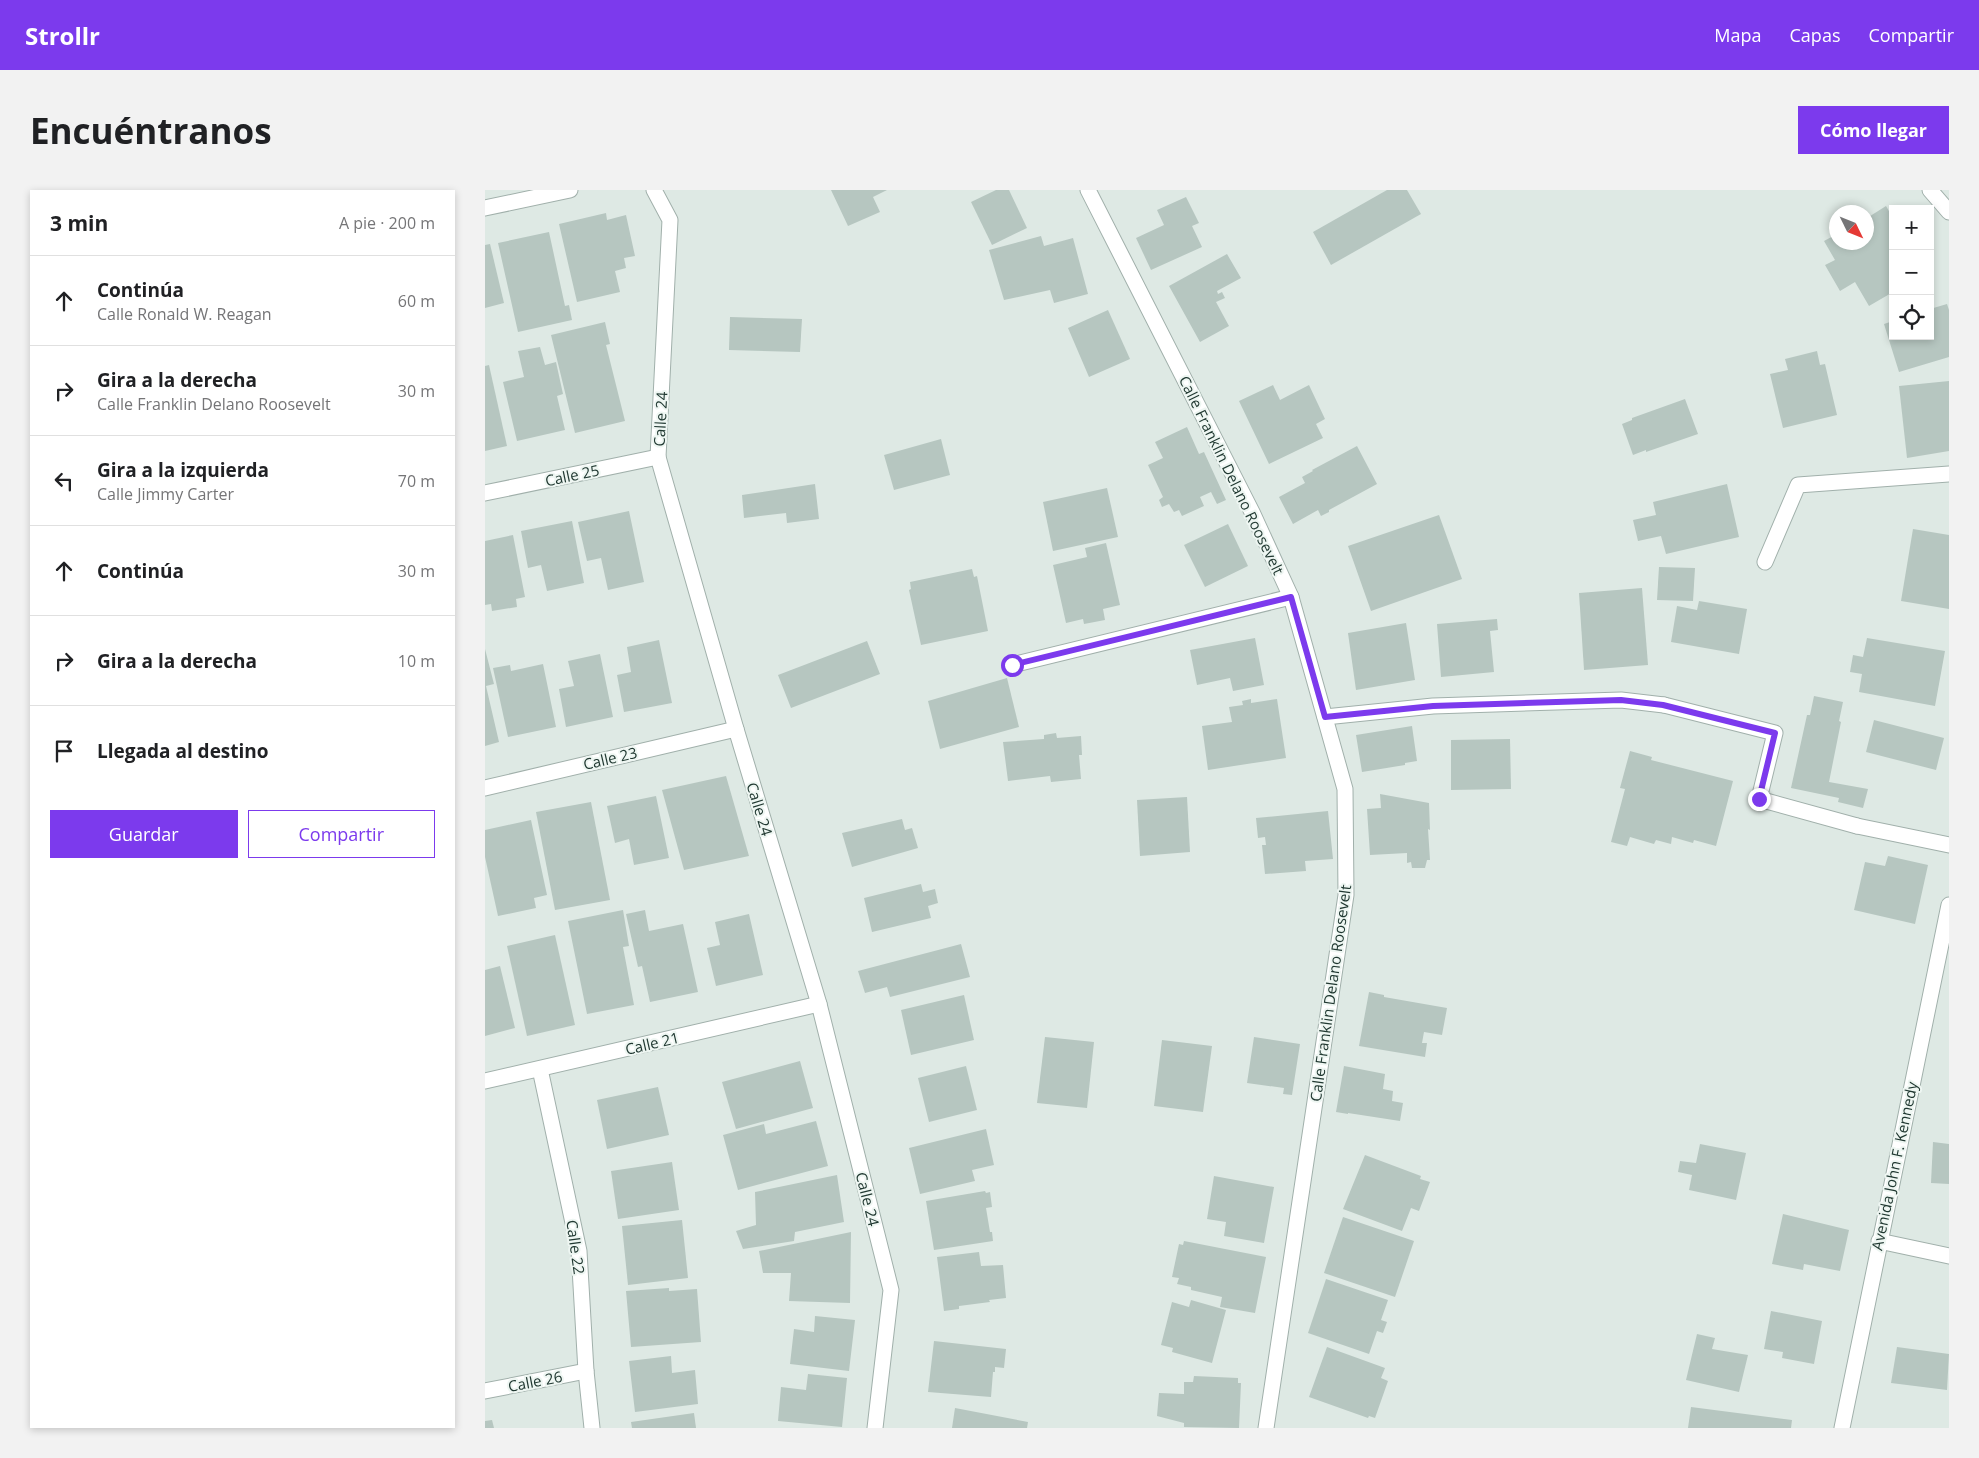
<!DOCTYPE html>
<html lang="es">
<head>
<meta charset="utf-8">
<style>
  body { margin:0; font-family:"Open Sans",sans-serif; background:#f2f2f2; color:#202124 }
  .controls { position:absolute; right:15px; top:15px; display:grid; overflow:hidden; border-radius:0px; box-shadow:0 2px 8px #0003 }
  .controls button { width:45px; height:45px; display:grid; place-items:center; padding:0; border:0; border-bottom:1px solid #e0e0e0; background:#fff; color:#202124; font:25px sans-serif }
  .compass { position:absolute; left:1344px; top:15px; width:45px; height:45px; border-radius:50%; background:#fff; box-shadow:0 2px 8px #0003; rotate:133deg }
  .stop { position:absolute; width:15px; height:15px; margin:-11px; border:4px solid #7c3aed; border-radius:50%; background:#fff }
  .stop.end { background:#7c3aed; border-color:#fff; box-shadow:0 1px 5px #0008 }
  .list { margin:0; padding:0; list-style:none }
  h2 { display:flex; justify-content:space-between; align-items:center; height:65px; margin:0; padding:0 20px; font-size:21px }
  h2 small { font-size:16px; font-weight:400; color:#757577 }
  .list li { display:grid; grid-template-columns:32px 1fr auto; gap:15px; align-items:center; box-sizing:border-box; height:90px; padding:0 20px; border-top:1px solid #e0e0e0 }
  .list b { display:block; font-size:19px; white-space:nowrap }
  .list p { margin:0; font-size:16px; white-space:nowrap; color:#757577 }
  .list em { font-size:16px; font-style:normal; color:#757577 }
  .actions { display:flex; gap:10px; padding:15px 20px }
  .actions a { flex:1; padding:11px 0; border:1px solid #7c3aed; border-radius:0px; text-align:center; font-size:18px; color:#7c3aed }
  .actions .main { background:#7c3aed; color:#fff }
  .icon { flex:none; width:28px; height:28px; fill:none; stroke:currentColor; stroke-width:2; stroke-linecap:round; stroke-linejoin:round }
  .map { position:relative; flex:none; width:1464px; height:1238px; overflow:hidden; border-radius:0px }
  header { display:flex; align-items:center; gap:30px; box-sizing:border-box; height:70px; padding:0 25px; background:#7c3aed; color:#fff }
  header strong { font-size:24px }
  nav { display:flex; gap:28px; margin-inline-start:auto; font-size:18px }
  .intro { display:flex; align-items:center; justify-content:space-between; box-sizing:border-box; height:120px; padding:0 30px }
  h1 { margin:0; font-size:35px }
  .button { padding:12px 22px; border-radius:0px; background:#7c3aed; color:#fff; font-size:18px; font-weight:700 }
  main { display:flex; gap:30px; padding:0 30px }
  aside { flex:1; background:#fff; border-radius:0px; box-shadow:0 2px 8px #0003 }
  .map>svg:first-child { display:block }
  .building { fill:#b6c6c0 }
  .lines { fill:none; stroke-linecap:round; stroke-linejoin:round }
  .lane-casing { stroke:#a1b0ab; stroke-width:17 }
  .street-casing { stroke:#a1b0ab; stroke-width:17 }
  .lane { stroke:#fff; stroke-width:15 }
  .street { stroke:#fff; stroke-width:15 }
  .route { stroke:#7c3aed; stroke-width:6 }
  .labels { text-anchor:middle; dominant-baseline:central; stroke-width:4; stroke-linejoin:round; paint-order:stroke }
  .street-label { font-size:15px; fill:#203831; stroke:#eef6f2 }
</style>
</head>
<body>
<header>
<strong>Strollr</strong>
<nav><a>Mapa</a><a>Capas</a><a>Compartir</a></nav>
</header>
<div class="intro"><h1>Encuéntranos</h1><a class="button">Cómo llegar</a></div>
<main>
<aside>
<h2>3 min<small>A pie · 200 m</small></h2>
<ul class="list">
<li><svg class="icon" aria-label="ahead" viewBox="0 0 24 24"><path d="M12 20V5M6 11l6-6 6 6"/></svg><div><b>Continúa</b><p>Calle Ronald W. Reagan</p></div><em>60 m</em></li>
<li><svg class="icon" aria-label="right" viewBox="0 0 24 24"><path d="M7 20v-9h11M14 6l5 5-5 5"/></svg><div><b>Gira a la derecha</b><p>Calle Franklin Delano Roosevelt</p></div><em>30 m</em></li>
<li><svg class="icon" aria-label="left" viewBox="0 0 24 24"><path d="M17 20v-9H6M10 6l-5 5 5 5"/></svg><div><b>Gira a la izquierda</b><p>Calle Jimmy Carter</p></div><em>70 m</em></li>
<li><svg class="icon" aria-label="ahead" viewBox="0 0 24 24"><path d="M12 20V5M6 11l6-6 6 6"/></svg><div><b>Continúa</b></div><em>30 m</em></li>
<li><svg class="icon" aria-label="right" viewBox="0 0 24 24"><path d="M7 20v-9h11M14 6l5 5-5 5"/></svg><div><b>Gira a la derecha</b></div><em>10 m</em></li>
<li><svg class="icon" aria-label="arrive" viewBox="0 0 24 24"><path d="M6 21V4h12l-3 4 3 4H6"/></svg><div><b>Llegada al destino</b></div></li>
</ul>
<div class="actions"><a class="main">Guardar</a><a>Compartir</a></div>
</aside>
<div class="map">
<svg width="1464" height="1238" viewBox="0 0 1464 1238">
  <rect width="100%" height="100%" fill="#dee9e4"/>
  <g class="building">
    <path d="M346,0H402L388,7L395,22L363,36Z"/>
    <path d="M511,0H524L542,38L507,55L486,12Z"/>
    <path d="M902,0H922L936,24L846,75L828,42Z"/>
    <path d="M701,7L714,33L707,36L717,57L666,80L651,48L679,35L672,20Z"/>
    <path d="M1401,16L1408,28V102L1384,116L1370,92L1355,101L1340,75L1350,70L1339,51L1352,44V52H1382V28Z"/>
    <path d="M121,23L122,30L141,25L150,66L139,68L141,78L130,81L135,102L92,112L74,34Z"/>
    <path d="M64,42L80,116L84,115L87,130L33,142L13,53Z"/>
    <path d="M556,46L559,56L588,48L603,104L569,113L565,100L519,110L504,60Z"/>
    <path d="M5,54L19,113L0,118V55Z"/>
    <path d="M742,64L756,88L732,101L733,104L737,102L740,108L731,112L744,136L715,152L684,96Z"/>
    <path d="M1462,114L1464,120V167L1414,182L1399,134L1408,131V146H1445V119Z"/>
    <path d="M623,120L645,169L604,187L583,138Z"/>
    <path d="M245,127L317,129L315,162L244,160Z"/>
    <path d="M120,132L125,154L121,155L140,231L90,243L66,145Z"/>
    <path d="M55,157L60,175L71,172L78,204L72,206L80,240L32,251L18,192L39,187L33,161Z"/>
    <path d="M1332,161L1335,175L1340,174L1352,225L1298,238L1285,184L1303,180L1300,169Z"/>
    <path d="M4,175L22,256L0,261V176Z"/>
    <path d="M1464,191V261L1422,268L1414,196Z"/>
    <path d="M788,195L795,210L824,195L840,229L831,234L838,248L784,274L754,211Z"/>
    <path d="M1200,209L1213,244L1161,262V260L1148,265L1137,234L1147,230V228Z"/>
    <path d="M702,237L714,264L719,262L741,310L732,314L726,302L715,307L719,316L697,326L694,320L689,322L684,314L677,317L674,310L678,307L663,275L678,268L670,252Z"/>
    <path d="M456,249L465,285L409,300L399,265Z"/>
    <path d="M872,256L892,294L844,320V322L836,326L833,320L808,334L794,307L820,293L817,287L828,281L827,280Z"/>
    <path d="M330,294L334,329L302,333L301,323L259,328L257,305Z"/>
    <path d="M1242,294L1254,347L1181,364L1176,346L1153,351L1148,330L1171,325L1168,312Z"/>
    <path d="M622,298L633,347L568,361L558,312Z"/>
    <path d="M144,321L159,392L123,400L116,368L102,371L93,332Z"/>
    <path d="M954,325L977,389L886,421L863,356Z"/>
    <path d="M87,331L99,393L62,401L56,375L43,378L36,341Z"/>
    <path d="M743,334L763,376L720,397L699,355Z"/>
    <path d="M1428,339L1464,345V419L1416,411Z"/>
    <path d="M28,345L40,407L31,409L32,417L7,421L6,414L0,415V351Z"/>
    <path d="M621,353L635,415L618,419L620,430L599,434L598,429L581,433L568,375L602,367L600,358Z"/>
    <path d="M1174,377L1210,378L1208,411L1172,410Z"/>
    <path d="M487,379L489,387L492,386L503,441L436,455L424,400L426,399L425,392Z"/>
    <path d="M1157,398L1163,475L1099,480L1094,403Z"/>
    <path d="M1214,411L1262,419L1254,464L1186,452L1192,416L1212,420Z"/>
    <path d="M1012,429L1013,440L1005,441L1009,482L956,487L952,434Z"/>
    <path d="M921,433L930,490L871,500L863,443Z"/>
    <path d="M770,448L779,495L748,501L745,488L712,495L705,460Z"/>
    <path d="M1382,448L1460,461L1450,516L1374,502L1377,484L1365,482L1368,465L1378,467Z"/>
    <path d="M174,450L187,513L139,522L132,485L146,482L142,457Z"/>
    <path d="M382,451L395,484L306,518L293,485Z"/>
    <path d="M0,459L9,494L1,496L14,552L0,556Z"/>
    <path d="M115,464L128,527L81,537L74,499L89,496L83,471Z"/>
    <path d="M58,474L71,537L23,547L8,478L25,475L26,481Z"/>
    <path d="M522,488L534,537L455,559L443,511Z"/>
    <path d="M1329,506L1358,512L1354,531L1356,532L1344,592L1383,599L1378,618L1353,612L1354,608L1306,598L1322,525H1325Z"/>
    <path d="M766,509V513L792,509L801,568L723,580L717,536L747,532L744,517L758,515L757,511Z"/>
    <path d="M1389,530L1459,548L1451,580L1381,562Z"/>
    <path d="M927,536L932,571L920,573V575L877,582L871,545Z"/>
    <path d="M571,543L572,548L596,546L597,565H594L596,589L566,592L565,586L523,591L518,552L559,549V545Z"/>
    <path d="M1025,549L1026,599L966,600V550Z"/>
    <path d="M1145,561L1167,567L1166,570L1248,591L1231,656L1209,650L1208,653L1187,647L1186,654L1171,650L1169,654L1145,647L1142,656L1126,652L1140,599L1135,598Z"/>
    <path d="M241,586L264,666L199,680L177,600Z"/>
    <path d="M895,604L944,613L945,640L943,639L945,670H942L940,678H927L926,672L922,673V663L885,665L882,619L896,618Z"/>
    <path d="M171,606L184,668L149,675L144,649L130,653L122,616Z"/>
    <path d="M702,607L705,662L655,666L652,610Z"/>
    <path d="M106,612L125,710L70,720L51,622Z"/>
    <path d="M843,621L848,669L820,671L821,681L780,684L777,655H781L780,647L773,648L771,628Z"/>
    <path d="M417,629L420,640L427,638L433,658L367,677L357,643Z"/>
    <path d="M46,630L62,705L49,708L51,718L13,726L0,667V640Z"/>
    <path d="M1403,666L1443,675L1430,734L1369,720L1380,672L1400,676Z"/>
    <path d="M436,694L438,702L450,699L453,713L443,716L446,728L387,742L379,708Z"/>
    <path d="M138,720L144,756L138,757L149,815L102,824L83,731Z"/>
    <path d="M160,720L164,741L198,734L213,802L165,812L157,776L153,777L141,724Z"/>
    <path d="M264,724L278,785L231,796L222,758L235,755L230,732Z"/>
    <path d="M70,745L90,835L42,846L22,756Z"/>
    <path d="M476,754L485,787L405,807L402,797L380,803L373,781Z"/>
    <path d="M15,776L30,838L0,846V780Z"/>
    <path d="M884,802L899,805V807L962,818L957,845L939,842L937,853H942L940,867L874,856Z"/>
    <path d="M479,805L489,850L426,865L416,820Z"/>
    <path d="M560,847L609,852L602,918L552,913Z"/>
    <path d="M769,847L815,854L807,905L798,904L799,898L762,893Z"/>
    <path d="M677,850L727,856L718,922L669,916Z"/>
    <path d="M315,871L328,918L251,939L237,892Z"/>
    <path d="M481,876L492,920L444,932L433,888Z"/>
    <path d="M859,876L900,884L898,899L908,901L907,911L918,913L915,931L863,923V924L851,922Z"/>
    <path d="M173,897L184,945L122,959L112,910Z"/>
    <path d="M331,931L343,976L253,1000L238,945L279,934L281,944Z"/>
    <path d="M501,939L509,975L487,980L490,991L435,1004L424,958Z"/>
    <path d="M1448,952L1464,954V994L1446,993Z"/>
    <path d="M1215,954L1261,963L1251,1010L1204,1000L1207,985L1193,982L1195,971L1211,973Z"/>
    <path d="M880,965L936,986L935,989L945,992L934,1021L926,1018L917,1041L858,1019Z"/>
    <path d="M187,972L194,1020L133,1029L126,981Z"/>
    <path d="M352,985L359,1032L310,1042L309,1051L258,1059L251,1041L271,1035L270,1002Z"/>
    <path d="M729,986L789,997L779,1053L739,1046L741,1032L722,1029Z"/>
    <path d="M500,1001L501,1003L505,1002L507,1017L501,1018L505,1042H507L508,1051L449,1060L441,1011Z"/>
    <path d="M1298,1024L1364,1040L1355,1081L1319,1074L1318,1080L1287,1074Z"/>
    <path d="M858,1027L929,1051L910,1107L839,1083Z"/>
    <path d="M197,1030L203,1088L143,1095L137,1036Z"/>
    <path d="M366,1042L365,1113L304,1111L306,1083H278L274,1061Z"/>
    <path d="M699,1051L781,1067L770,1123L735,1117L737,1107L706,1100V1097L692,1094L694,1088L687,1087L694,1054L698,1055Z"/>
    <path d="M494,1062L496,1076L518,1075L521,1108L504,1110L505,1112L474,1116V1119L459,1121L452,1067Z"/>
    <path d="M841,1089L903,1110L896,1130L902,1132L898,1143L892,1141L884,1164L823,1143Z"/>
    <path d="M184,1098V1101L212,1099L216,1152L146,1157L141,1101Z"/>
    <path d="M706,1110L741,1120L727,1173L687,1162L688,1158L676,1155L687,1112L704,1117Z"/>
    <path d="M1286,1121L1337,1131L1329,1174L1297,1168L1298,1162L1279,1159Z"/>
    <path d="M330,1126L370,1130L364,1181L305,1174L309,1139L329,1142Z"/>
    <path d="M1212,1144L1230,1148L1227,1159L1263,1165L1254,1202L1201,1190Z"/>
    <path d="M449,1151L521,1159L519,1178L510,1177V1182H508L506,1207L443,1202Z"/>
    <path d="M842,1157L900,1178L896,1188L903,1191L890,1228L884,1226L883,1228L824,1207Z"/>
    <path d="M1412,1157L1464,1164L1462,1200L1406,1193Z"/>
    <path d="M186,1166L187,1183L210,1180L213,1214L150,1222L144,1171Z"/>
    <path d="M323,1184L362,1188L357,1237L293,1231L296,1197L321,1200Z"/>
    <path d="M709,1186L753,1188V1193H756L754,1238L699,1237V1233L672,1226L674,1203L699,1204V1192H708Z"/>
    <path d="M1206,1217L1307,1230L1306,1238H1203Z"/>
    <path d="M470,1218L543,1232L542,1238H467Z"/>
    <path d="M209,1223L211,1238H147L146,1232Z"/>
    <path d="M7,1230L9,1238H0V1231Z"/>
  </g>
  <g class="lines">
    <g class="lane-casing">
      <path id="lane" d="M1179,515L1290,543L1274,609L1372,636"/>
    </g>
    <g class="street-casing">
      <g id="street">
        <path d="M169,0L185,30L173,267L251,539L334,814L406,1100L390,1238"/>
        <path d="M603,0L767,322L806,407L860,599L861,705L781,1238"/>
        <path d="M1445,0L1464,22"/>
        <path d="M0,18L85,0"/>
        <path d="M0,303L173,267"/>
        <path d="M1280,372L1313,295L1464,284"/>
        <path d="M527,475L806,407"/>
        <path d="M840,527L948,516L1136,510L1179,515"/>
        <path d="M0,598L251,539"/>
        <path d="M1372,636L1464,655"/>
        <path d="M55,879L94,1061L101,1181L107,1238"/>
        <path d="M0,891L334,814"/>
        <path d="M1394,1051L1464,1066"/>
        <path d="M0,1201L101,1181"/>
        <path d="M1357,1238L1464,715"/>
      </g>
    </g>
    <use href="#lane" class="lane"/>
    <use href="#street" class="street"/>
  </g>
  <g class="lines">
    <path class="route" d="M527,475L806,407L840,527L948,516L1136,510L1178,515L1290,543L1274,609"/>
  </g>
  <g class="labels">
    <g class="street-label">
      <text transform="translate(175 229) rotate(-87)">Calle 24</text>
      <text transform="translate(87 285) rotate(-12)">Calle 25</text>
      <text transform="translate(747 285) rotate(64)">Calle Franklin Delano Roosevelt</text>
      <text transform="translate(125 568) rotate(-13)">Calle 23</text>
      <text transform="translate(275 619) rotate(73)">Calle 24</text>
      <text transform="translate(845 803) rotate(-82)">Calle Franklin Delano Roosevelt</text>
      <text transform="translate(167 853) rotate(-13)">Calle 21</text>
      <text transform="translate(1409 976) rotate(-78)">Avenida John F. Kennedy</text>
      <text transform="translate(383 1009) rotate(76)">Calle 24</text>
      <text transform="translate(91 1057) rotate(82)">Calle 22</text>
      <text transform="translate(50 1191) rotate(-11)">Calle 26</text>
    </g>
  </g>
</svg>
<div class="controls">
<button>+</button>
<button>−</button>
<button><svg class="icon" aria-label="locate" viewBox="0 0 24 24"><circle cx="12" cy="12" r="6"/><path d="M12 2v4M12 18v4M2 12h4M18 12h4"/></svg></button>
</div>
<svg class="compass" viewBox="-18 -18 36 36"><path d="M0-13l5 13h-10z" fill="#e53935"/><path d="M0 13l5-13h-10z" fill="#757577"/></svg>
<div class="stop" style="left:527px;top:475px"></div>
<div class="stop end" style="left:1274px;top:609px"></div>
</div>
</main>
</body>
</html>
